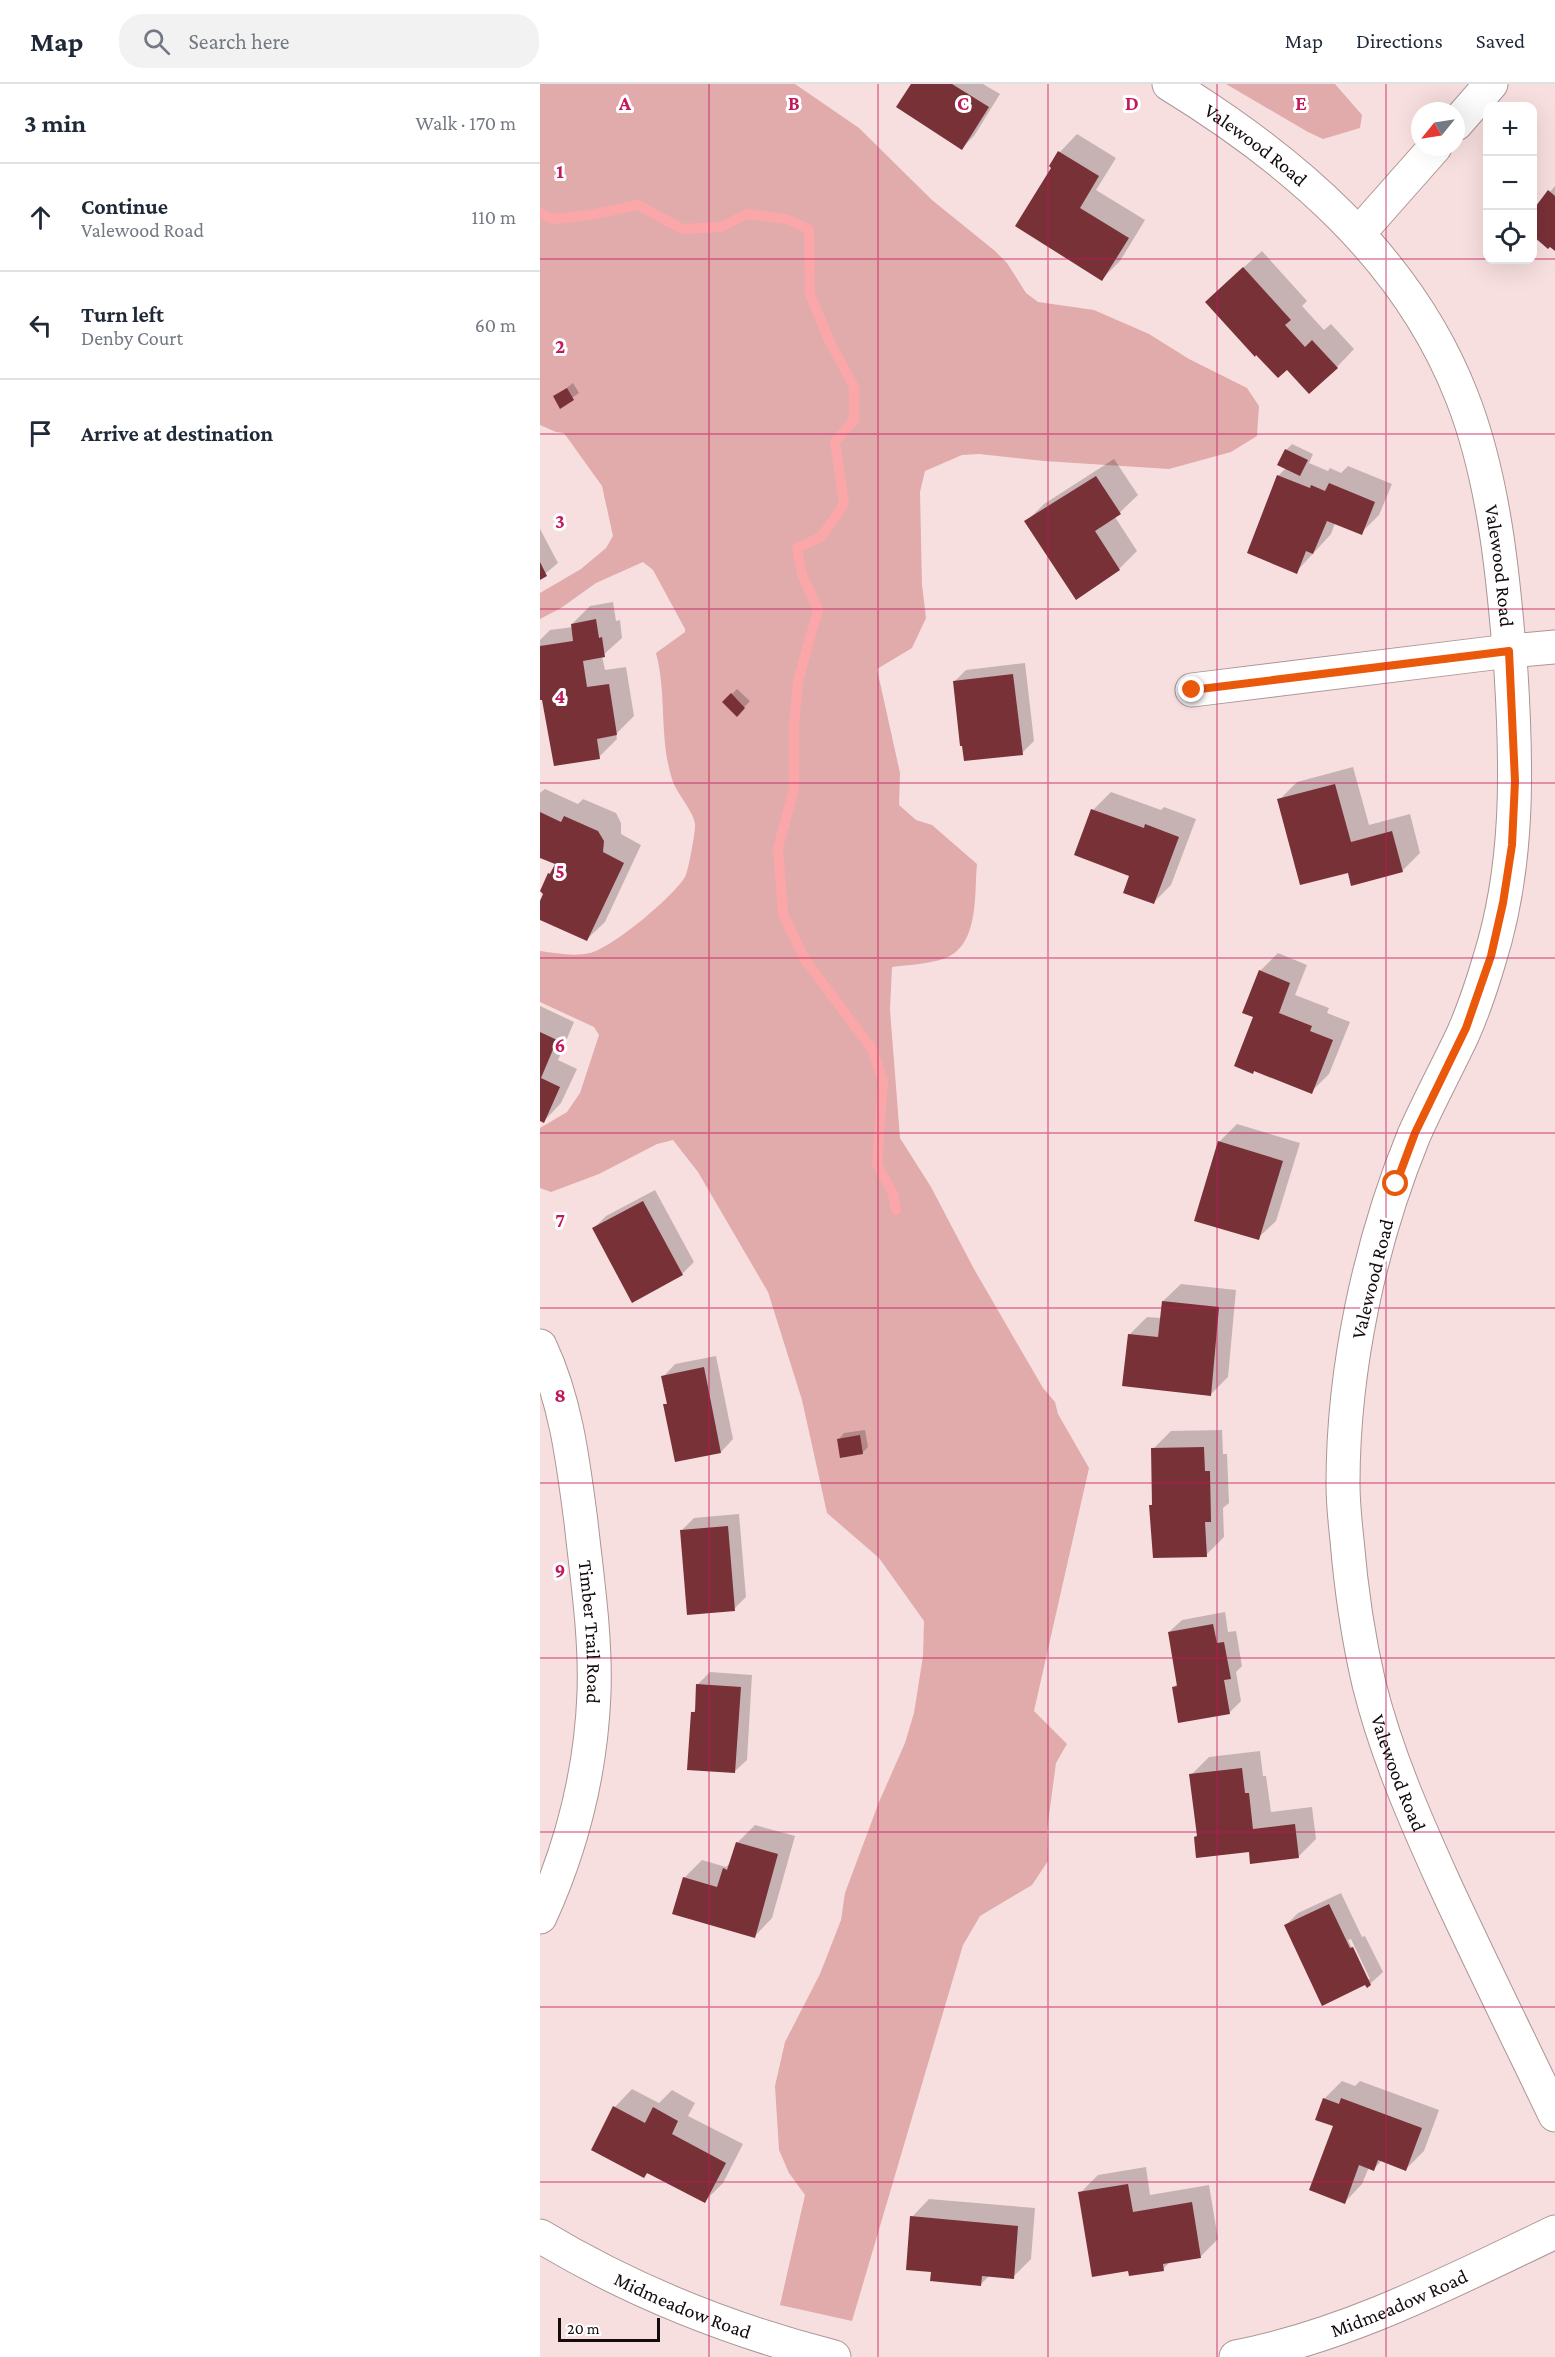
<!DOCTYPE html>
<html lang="en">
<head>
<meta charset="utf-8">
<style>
  body { margin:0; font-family:"Crimson Pro",serif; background:#f2f2f3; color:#1f2937 }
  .controls { position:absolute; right:18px; top:18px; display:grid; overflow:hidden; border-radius:12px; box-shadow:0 6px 24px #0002 }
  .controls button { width:54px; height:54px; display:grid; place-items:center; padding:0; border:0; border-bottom:2px solid #e0e1e3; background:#fff; color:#1f2937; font:30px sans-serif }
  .compass { position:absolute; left:871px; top:18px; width:54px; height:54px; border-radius:50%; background:#fff; box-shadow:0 6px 24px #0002; rotate:240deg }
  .scale { position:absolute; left:18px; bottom:15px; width:102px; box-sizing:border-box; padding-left:6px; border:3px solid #140c0c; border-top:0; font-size:16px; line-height:21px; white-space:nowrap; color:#140c0c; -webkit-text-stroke:4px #fff; paint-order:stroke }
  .stop { position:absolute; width:18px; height:18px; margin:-14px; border:4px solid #ea580c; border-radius:50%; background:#fff }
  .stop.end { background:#ea580c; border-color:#fff; box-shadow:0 2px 6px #0008 }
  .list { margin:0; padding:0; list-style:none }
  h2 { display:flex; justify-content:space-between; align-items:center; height:78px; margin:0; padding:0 24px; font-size:26px }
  h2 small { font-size:20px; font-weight:400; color:#747a83 }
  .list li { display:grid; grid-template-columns:39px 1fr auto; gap:18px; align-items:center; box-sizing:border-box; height:108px; padding:0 24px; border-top:2px solid #e0e1e3 }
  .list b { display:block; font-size:22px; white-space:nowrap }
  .list p { margin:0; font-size:20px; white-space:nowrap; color:#747a83 }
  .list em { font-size:20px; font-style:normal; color:#747a83 }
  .icon { flex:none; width:33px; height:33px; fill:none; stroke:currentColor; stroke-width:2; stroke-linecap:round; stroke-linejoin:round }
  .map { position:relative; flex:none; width:1015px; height:2273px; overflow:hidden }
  header { display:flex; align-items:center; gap:36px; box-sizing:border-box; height:84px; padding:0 30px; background:#fff; border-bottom:2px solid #e0e1e3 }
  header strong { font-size:28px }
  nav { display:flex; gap:33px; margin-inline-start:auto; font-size:21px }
  .search { width:420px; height:54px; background:#f2f2f3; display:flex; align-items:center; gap:15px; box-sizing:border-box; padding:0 21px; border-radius:24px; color:#747a83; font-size:22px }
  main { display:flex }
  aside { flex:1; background:#fff }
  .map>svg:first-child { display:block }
  .green { fill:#e1aaab }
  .shadow { fill:#0003; fill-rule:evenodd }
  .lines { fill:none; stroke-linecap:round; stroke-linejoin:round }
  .stream { stroke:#fba7a9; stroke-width:10 }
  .building { fill:#783137 }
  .minor-casing { stroke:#ac9595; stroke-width:35 }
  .minor { stroke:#fff; stroke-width:33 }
  .route { stroke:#ea580c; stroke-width:8 }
  .grid { fill:none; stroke:#c2185b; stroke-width:1.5; stroke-opacity:0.55 }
  .labels { text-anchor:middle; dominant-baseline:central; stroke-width:6; stroke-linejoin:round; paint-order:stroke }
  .street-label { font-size:20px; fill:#140c0c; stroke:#fff }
  .grid-label { font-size:20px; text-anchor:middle; font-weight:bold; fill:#c2185b; stroke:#fff; stroke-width:6; stroke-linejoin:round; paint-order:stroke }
</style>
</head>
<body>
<header>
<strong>Map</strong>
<div class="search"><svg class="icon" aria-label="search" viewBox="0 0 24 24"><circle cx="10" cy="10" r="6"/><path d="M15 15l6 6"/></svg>Search here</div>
<nav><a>Map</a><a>Directions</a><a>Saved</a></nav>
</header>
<main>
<aside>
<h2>3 min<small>Walk · 170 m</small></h2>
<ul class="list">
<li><svg class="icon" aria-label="ahead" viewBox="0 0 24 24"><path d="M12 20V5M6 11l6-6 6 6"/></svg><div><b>Continue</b><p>Valewood Road</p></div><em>110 m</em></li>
<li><svg class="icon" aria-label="left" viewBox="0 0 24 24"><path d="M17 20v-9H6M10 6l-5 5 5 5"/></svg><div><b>Turn left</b><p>Denby Court</p></div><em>60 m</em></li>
<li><svg class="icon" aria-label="arrive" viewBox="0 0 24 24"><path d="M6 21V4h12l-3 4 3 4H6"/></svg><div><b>Arrive at destination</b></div></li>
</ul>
</aside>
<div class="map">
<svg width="1015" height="2273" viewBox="0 0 1015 2273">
  <rect width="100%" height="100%" fill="#f8dfdf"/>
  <g class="green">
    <path d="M0,0H255L319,44L392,116L455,167L467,179L486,209L498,218L554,226L609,250L649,275L707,304L719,322L717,352L691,368L629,385L504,377L439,370L422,371L385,387L380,408L382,501L386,534L372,564L337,585L360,689L359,721L376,736L392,741L437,780C434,810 440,863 403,875C387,880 368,881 352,883L350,926L360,1054L391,1103L434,1185L503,1304L515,1318L518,1330L549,1384L494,1627L527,1660L516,1679L507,1746L508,1777L492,1801L440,1832L423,1861L312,2237L240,2221L265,2111L249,2089L239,2066L235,2002L245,1958L280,1890L301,1836L305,1809L339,1718L365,1659L374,1629L383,1572L384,1537L339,1474L287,1429L262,1316L228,1208L158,1088L133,1056L117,1060L59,1090L11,1108L0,1104V1044L27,1028L40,1009L59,951L54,943L0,918V867C16,869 33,873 50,869C72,864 133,813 145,793C148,789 156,745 155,740C153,726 136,709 132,695C119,654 127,610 116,569L145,548V545L113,486L103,478L56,499L21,524L0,535V509L41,485L66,464L73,452L62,402L24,349L16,348L0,341Z"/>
    <path d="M686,0H795L822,31L820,44L783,55L768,48Z"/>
  </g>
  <g class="shadow">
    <path d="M373,0H443L460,10L434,52L422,64Z"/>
    <path d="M537,50L576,74L556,106L605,136L580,177L562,195L511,82L520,68Z"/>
    <path d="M1015,102V165L1010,161L1008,163L993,150V128Z"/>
    <path d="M722,167L767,217L762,222L784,246L791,240L814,265L797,283L747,284L685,200Z"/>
    <path d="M33,299L39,309L20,322L15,313Z"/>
    <path d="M752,360L773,370L769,379L788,387L790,384L801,389L808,382L852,400L839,431L821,449L795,439L791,450L756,488L738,392L746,384V366Z"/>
    <path d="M574,375L598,411L575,433L597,467L579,485L486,438L504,420Z"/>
    <path d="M0,445L18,479L0,494Z"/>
    <path d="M73,518L76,537L80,536L82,554L62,572L65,586L86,583L94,632L76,650L77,655L59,673L0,610V556L10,546L33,543L32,540L50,522Z"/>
    <path d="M485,579L494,657L482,669L414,598L426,586Z"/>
    <path d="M197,605L210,617L197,631L184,618Z"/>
    <path d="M813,683L829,741L870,730L880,769L862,787H809L739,716L757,698Z"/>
    <path d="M5,705L38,720L43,715L76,729L81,739V750L101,761L65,838L47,855L0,835V821L9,790L17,779L0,772V709Z"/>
    <path d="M571,708L621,726L624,723L656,735L631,801L613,819L591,791L553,726Z"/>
    <path d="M738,869L767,881L755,911L789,924L787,929L810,938L789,990L771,1008L715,986V932L720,887Z"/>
    <path d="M0,922L34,938L18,976L37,985L21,1019L4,1037L0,1036Z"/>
    <path d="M697,1040L760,1059L736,1137L718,1154L679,1058Z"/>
    <path d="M115,1106L154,1178L142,1190L53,1145L66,1132Z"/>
    <path d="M641,1200L696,1206L688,1293L670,1311L589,1251L607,1233L621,1234L623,1217Z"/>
    <path d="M176,1272L193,1355L181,1368L125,1321L128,1318L123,1293L135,1280Z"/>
    <path d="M325,1346L328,1363L322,1369L299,1355L304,1349Z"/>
    <path d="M682,1346L683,1370H687L689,1419L683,1424L684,1453L666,1471L610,1422L614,1419L613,1365L631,1347Z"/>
    <path d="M199,1430L206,1513L194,1525L141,1447L154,1434Z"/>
    <path d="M685,1528L688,1548L696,1547L702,1582L696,1588L701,1617L689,1629L634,1603L638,1599L629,1548L642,1536Z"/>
    <path d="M170,1588L212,1591L207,1676L194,1688L153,1629L156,1625L158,1600Z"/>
    <path d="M720,1667L723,1692H726L731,1728L772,1723L776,1755L758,1773L710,1766L655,1753L658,1750L651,1691L669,1673Z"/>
    <path d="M215,1741L255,1752L232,1834L215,1852L144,1794L162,1776L186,1783L191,1778L197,1759Z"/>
    <path d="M801,1809L822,1853L825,1852L843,1888L830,1900L746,1841L758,1829ZM811,1855L830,1895H827L808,1856Z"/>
    <path d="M802,1997L815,2002L820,1997L899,2026L884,2067L866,2085L842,2076L834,2085L829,2083L822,2100L805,2118L795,2041L784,2015Z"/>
    <path d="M92,2005L119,2019L132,2006L155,2019L148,2032L203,2060L183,2099L165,2117L109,2088L104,2092L75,2023Z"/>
    <path d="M606,2083L610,2111L669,2101L678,2155L660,2173L631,2177L623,2185H590L540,2109L558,2091Z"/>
    <path d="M389,2115L495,2124L491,2175L473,2193L450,2191L441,2200L392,2186L372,2133Z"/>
  </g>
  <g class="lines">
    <path class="stream" d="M0,129L12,135L50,131L98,121L142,145L181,143L207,130L246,135L269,145L270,210L289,256L314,303V336L295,358L304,420L281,453L257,464L262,490L278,526L258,597L254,642V705L238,764L243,830L264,874L332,965L343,996L337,1080L353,1110L356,1126"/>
  </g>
  <g class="building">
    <path d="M371,0H412L449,23L422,66L356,23Z"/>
    <path d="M518,67L559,92L540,124L589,154L562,197L475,142L511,84L509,82Z"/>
    <path d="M1008,106L1015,112V167L1010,163L1008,165L993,152V126Z"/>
    <path d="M703,183L751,236L745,241L765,263L772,256L798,284L769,310L747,286L738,294L716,271L715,273L665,218Z"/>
    <path d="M27,304L34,316L20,325L13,312Z"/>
    <path d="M745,365L768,376L760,392L737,381Z"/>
    <path d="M737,391L770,404L771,401L785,407L789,399L835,418L822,451L787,437L773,470L766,467L757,490L707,469Z"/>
    <path d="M556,392L581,430L555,447L580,486L536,516L484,437Z"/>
    <path d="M0,478L7,492L0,496Z"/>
    <path d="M56,535L59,554L62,553L65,573L43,577L47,603L69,600L77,651L57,655L60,675L14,682L2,616H0V562L33,557L31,540Z"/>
    <path d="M473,590L483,671L424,677L422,662H420L413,597Z"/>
    <path d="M191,609L205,624L197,633L182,618Z"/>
    <path d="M795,700L811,758L852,747L863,788L811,802L808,789L760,801L737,715Z"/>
    <path d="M551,725L604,744L605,740L639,753L614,820L583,809L589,792L534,771Z"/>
    <path d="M0,728L21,738L24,732L58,747L64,757L63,768L84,779L47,857L0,836V817L3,810L0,807L8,789L10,790L15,780L0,774Z"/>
    <path d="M719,886L750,899L739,929L772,942L770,947L793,956L772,1010L714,987L713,990L694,982L713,933L702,929Z"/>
    <path d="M0,948L17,956L1,994L20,1003L4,1039L0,1037Z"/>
    <path d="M678,1057L743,1077L719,1156L654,1137Z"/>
    <path d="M103,1117L143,1191L92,1219L52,1144Z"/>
    <path d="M622,1217L679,1223L671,1312L582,1302L588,1250L618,1253Z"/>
    <path d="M164,1283L181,1369L135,1378L123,1320H127L121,1292Z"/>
    <path d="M320,1351L323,1370L300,1374L297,1355Z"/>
    <path d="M664,1363L665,1387H670L671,1438H665L667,1473L613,1474L609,1421H612L611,1364Z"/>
    <path d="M188,1442L195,1527L147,1531L140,1446Z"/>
    <path d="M673,1540L677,1559L684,1558L691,1595L684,1596L690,1630L638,1639L632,1603L637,1602L628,1548Z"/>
    <path d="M156,1600L201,1603L195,1689L147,1686L151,1628H155Z"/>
    <path d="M702,1684L705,1709H709L713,1745L755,1740L759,1774L710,1780L709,1768L656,1774L654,1753L657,1752L649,1690Z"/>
    <path d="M196,1758L238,1770L215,1854L132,1830L143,1793L177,1803L183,1784L187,1786Z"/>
    <path d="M789,1820L810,1864L813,1863L831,1901L827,1904L825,1901L782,1922L744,1841Z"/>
    <path d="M783,2014L799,2020L801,2014L882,2044L866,2087L838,2076L834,2087L819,2081L805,2120L769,2106L793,2042L775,2036Z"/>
    <path d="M73,2022L105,2039L113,2023L138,2037L132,2050L186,2079L165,2119L107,2089L104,2094L51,2066Z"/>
    <path d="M588,2100L593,2128L652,2118L661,2174L623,2180L624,2187L589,2192L588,2187L552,2193L538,2108Z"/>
    <path d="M370,2132L478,2142L474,2195L442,2192L441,2202L390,2197L391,2188L366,2186Z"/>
  </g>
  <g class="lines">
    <g class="minor-casing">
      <g id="minor">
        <path id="s1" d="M629,0C753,76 868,174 922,313C955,397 964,498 971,588C977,684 979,783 949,877C942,901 933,927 923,950C907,984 889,1017 874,1051C830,1158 803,1284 803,1400C803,1419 805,1438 807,1456C811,1504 818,1553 829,1600C846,1669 875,1735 904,1799C940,1877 978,1954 1015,2031"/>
        <path d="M916,40L951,0"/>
        <path d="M819,149L895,63"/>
        <path d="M652,606L969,567L1015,563"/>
        <path id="s2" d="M0,1262C26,1317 33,1377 41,1438C47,1494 56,1552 54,1609C51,1687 32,1763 0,1833"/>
        <path id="s3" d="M0,2152C93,2208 189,2246 294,2273"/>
        <path id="s4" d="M696,2273C809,2251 912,2197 1015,2148"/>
      </g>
    </g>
    <use href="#minor" class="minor"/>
  </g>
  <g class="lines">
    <path class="route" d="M652,606L969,567L975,697L972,761L963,819L951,872L926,944L875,1049L856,1100"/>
  </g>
  <path class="grid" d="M169,0V2273M338,0V2273M508,0V2273M677,0V2273M846,0V2273M0,175H948M993,175H1015M0,350H1015M0,525H1015M0,699H1015M0,874H1015M0,1049H1015M0,1224H1015M0,1399H1015M0,1574H1015M0,1748H1015M0,1923H1015M0,2098H1015"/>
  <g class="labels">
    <g class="street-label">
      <text stroke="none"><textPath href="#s1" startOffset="106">Valewood Road</textPath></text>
      <text stroke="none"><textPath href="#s1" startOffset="610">Valewood Road</textPath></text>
      <text transform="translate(832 1195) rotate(-76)">Valewood Road</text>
      <text stroke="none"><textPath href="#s2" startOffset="292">Timber Trail Road</textPath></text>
      <text stroke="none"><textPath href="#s1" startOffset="1852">Valewood Road</textPath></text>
      <text stroke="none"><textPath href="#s4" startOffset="172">Midmeadow Road</textPath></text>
      <text stroke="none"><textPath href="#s3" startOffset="159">Midmeadow Road</textPath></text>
    </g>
  </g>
  <g class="grid-label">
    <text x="85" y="26">A</text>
    <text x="254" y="26">B</text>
    <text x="423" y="26">C</text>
    <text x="592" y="26">D</text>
    <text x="761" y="26">E</text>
    <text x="20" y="94">1</text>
    <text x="20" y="269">2</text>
    <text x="20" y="444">3</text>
    <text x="20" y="619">4</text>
    <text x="20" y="794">5</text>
    <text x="20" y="968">6</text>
    <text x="20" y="1143">7</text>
    <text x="20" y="1318">8</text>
    <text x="20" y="1493">9</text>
  </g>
</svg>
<div class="controls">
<button>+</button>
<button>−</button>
<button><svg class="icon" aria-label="locate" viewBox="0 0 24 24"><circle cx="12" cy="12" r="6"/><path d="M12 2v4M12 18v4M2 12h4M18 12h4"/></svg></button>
</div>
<svg class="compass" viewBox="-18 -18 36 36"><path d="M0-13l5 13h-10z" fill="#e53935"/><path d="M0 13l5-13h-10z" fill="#747a83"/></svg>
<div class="scale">20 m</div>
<div class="stop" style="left:856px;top:1100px"></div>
<div class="stop end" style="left:652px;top:606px"></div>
</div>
</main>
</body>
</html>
